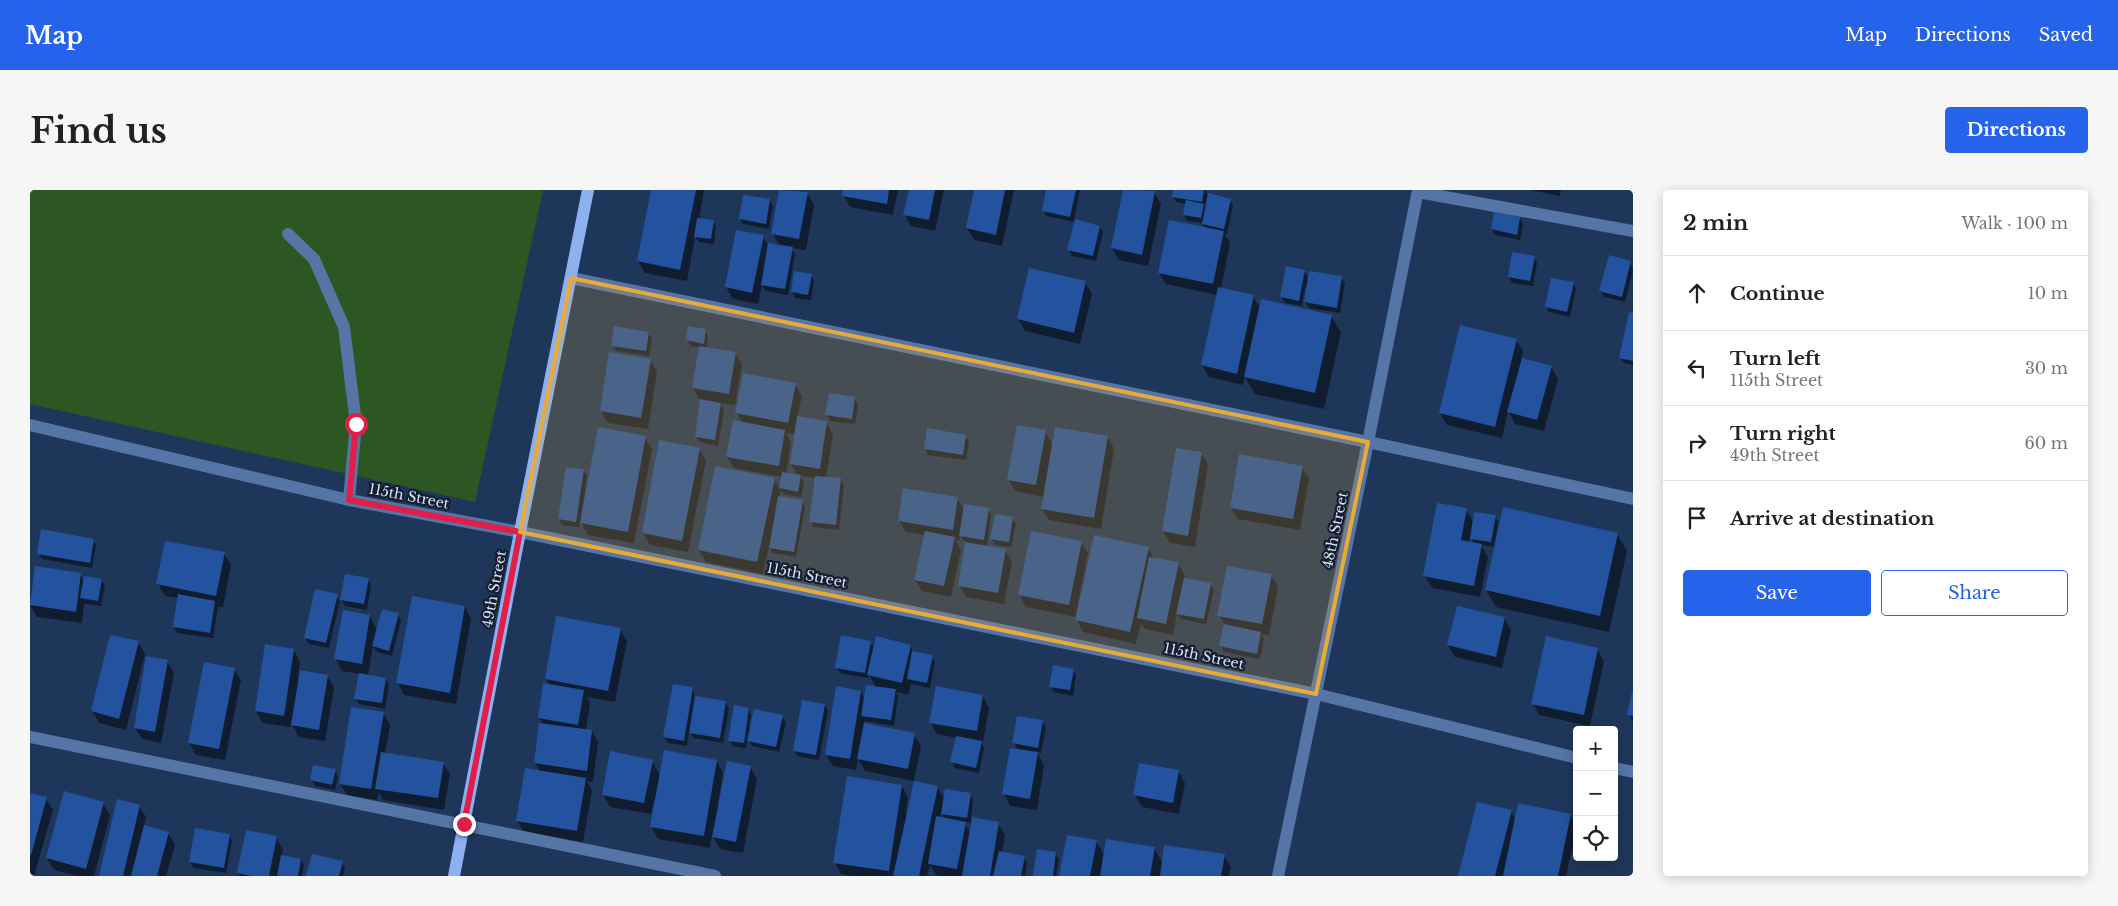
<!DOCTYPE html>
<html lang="en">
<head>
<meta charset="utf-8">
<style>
  body { margin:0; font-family:"Libre Baskerville",serif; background:#f6f6f6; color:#222 }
  .controls { position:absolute; right:15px; bottom:15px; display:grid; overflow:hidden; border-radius:5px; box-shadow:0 2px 12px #0003 }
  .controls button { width:45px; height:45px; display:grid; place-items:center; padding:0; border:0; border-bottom:1px solid #e0e0e0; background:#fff; color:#222; font:25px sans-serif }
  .stop { position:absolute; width:15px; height:15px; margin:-11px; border:4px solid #e11d48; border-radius:50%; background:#fff }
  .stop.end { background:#e11d48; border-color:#fff; box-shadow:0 1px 5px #0008 }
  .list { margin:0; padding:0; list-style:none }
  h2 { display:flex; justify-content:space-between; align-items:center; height:65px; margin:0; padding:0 20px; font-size:21px }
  h2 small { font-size:16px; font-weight:400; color:#767676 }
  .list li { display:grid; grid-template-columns:32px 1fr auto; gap:15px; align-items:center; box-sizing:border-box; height:75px; padding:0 20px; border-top:1px solid #e0e0e0 }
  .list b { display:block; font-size:19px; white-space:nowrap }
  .list p { margin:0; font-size:16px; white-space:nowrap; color:#767676 }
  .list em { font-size:16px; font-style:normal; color:#767676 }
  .actions { display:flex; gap:10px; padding:15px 20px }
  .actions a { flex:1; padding:11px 0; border:1px solid #2563eb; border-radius:5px; text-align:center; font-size:18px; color:#2563eb }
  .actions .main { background:#2563eb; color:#fff }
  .icon { flex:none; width:28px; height:28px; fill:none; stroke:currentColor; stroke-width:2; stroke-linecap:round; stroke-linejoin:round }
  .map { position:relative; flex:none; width:1603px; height:686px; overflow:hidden; border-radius:5px }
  header { display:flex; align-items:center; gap:30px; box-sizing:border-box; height:70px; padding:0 25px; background:#2563eb; color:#fff }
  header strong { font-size:24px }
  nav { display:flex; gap:28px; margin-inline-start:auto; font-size:18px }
  .intro { display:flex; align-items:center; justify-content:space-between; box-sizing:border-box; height:120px; padding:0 30px }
  h1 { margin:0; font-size:35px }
  .button { padding:12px 22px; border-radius:5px; background:#2563eb; color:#fff; font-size:18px; font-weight:700 }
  main { display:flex; gap:30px; padding:0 30px }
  aside { flex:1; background:#fff; border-radius:5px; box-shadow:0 2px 12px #0003 }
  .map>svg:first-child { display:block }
  .green { fill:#2d5722 }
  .shadow { fill:#0007; fill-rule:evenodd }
  .building { fill:#23539e }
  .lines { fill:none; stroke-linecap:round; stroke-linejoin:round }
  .minor { stroke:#5575a7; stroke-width:12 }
  .major { stroke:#8bb2ef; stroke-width:12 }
  .route { stroke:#e11d48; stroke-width:6 }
  .marked { fill:#e8ab37; fill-opacity:0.2; stroke:#e8ab37; stroke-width:4; stroke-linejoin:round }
  .labels { text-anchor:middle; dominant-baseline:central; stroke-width:4.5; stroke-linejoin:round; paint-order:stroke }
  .street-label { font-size:14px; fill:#d5e4fb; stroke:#141e2f }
</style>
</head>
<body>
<header>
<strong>Map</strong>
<nav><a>Map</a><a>Directions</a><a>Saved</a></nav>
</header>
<div class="intro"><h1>Find us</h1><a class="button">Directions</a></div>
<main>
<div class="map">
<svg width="1603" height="686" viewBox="0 0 1603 686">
  <rect width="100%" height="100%" fill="#1f365b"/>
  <path class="green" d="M0,0H513L445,312L0,214Z"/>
  <g class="shadow">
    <path d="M622,0H674L669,29L683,31L686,37L684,54L669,52L665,47L657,91L615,83L608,71Z"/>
    <path d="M750,0L777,3L784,15L776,60L761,58L765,64L758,105L735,101L732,95L728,114L703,109L696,97L733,47L739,57L750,56L743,44Z"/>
    <path d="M814,0H868L863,25L820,17L813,5Z"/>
    <path d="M880,0H914L905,41L881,36L874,24Z"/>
    <path d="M945,0H984L972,56L944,50L937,38Z"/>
    <path d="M1017,0H1050L1044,30L1070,37L1073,42L1066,71L1042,66L1039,60L1045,32L1016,26L1013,20Z"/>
    <path d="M1094,0L1124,2L1131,14L1118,76L1089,70L1082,58Z"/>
    <path d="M1144,0H1175L1177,4L1200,10L1203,15L1197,44H1195L1200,53L1191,99L1223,106L1230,118L1301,126L1311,142L1294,219L1225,204L1215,187L1213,195L1179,187L1172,175L1187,105L1136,94L1129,83L1175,38L1172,33L1157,31L1154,25L1156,14L1146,12L1143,7Z"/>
    <path d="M1500,0H1531L1530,6Z"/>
    <path d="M740,11L743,16L739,39L713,34L710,29Z"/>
    <path d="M1490,28L1493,34L1490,50L1465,45L1462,39Z"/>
    <path d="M1504,67L1507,73L1503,96L1482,93L1479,87Z"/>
    <path d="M1600,72L1603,80L1595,112L1574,107L1570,101Z"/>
    <path d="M1274,81L1279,89L1311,88L1315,93L1310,123L1279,118L1275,112L1278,98L1275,97L1272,116L1255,113L1252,107Z"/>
    <path d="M781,85L784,91L781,110L765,108L762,102Z"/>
    <path d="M1055,92L1062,104L1050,154L995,141L988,129Z"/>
    <path d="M1543,93L1546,99L1540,127L1519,122L1516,117Z"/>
    <path d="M1603,125V175L1594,173L1590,168Z"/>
    <path d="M675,140L678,146L677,158L705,163L712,174L705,215L690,213L694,219L688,256L670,252L666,247L670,210L663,198L670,158L661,156L657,150Z"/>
    <path d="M619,143L622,149L619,166L586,161L582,156Z"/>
    <path d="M1486,150L1493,161L1491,169L1521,177L1528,189L1514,241L1485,234L1478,221L1472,248L1417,235L1410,223Z"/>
    <path d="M620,170L627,182L618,239L578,233L571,221Z"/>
    <path d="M765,194L772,206L767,227L796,232L803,244L796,288L811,290L814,295L809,340L784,337L781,331L786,288L770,286L774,292L771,307L753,304L751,300L749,307L772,311L775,317L766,367L743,363L739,356L733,384L676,372L669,360L744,289L750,300L752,287L704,278L697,267L713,233L706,222ZM756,243L766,244L761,274L768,286L756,284L761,252Z"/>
    <path d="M824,208L828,214L825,234L800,231L797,225Z"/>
    <path d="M1015,241L1023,255L1078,247L1084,259L1071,339L1019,330L1012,319L1014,307L985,301L978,289Z"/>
    <path d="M935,246L939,252L936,270L898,265L895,259Z"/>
    <path d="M615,248L622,259L604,353L558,345L550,330L549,337L532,335L529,329L553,280L557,286L551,327H553Z"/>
    <path d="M630,251L669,259L676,270L658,362L620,355L613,343Z"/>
    <path d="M1171,263L1178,275L1165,357L1140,353L1133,341Z"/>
    <path d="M1272,277L1279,288L1270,340L1208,329L1201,318Z"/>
    <path d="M927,308L934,321L958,320L961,325L957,357L975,360L982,372L974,414L936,407L929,395L937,352L934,351L930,345L929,351L925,350L931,360L921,407L892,401L885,390L895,345L876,342L869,331Z"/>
    <path d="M1436,320L1444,333L1465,326L1468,332L1464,356H1466L1587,344L1597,361L1579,442L1466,417L1456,400L1466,357L1451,355L1458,367L1450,407L1402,398L1395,386ZM1440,346L1445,354L1439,353Z"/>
    <path d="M982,328L986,334L981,357L965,355L962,349Z"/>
    <path d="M63,350L66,356L62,378L12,369L8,363Z"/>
    <path d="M1051,352L1058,363L1046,424H1048L1118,358L1124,369L1148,374L1155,385L1154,389L1180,394L1184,400L1176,434L1151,429L1147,423L1143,445L1115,439L1111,433L1106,454L1053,442L1047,430V427L996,417L990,405Z"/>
    <path d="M194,364L201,375L193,417H188L183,448L147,443L144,437L149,408L135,406L128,394Z"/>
    <path d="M50,384L54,391L71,390L75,396L71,416L54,414L52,433L7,427L0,415Z"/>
    <path d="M1241,385L1248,397L1239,445L1231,444L1234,449L1230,469L1194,462L1191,456L1195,436L1189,425Z"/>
    <path d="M338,389L341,395L337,420L315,416L311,410Z"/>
    <path d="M307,406L310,411L299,458L279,454L275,448Z"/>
    <path d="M435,417L441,429L426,514L374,505L368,493Z"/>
    <path d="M368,424L371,430L362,466L347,462L343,456L338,486L356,489L359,495L355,519L329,514L325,508L330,484L312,481L306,469L340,426L347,440Z"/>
    <path d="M1474,428L1481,440L1472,478L1425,467L1418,455Z"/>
    <path d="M590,439L597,451L585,512L557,507L560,513L556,540L562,541L568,552L563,592L557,591L562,601L553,652L494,642L487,631L510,581L505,573L510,534H513L509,528L520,495L516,489Z"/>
    <path d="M81,446L108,452L115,464L96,540L69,533L62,521Z"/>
    <path d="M840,452L845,460L880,456L884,463L902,466L905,472L900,498L881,494L878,505L866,502L868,506L864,536L834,531V535L884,545L891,556L884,591L835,581L828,569L826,580L803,576L796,565L831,502L835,510L846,497L839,485L838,488L810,483L806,477Z"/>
    <path d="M1567,459L1574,471L1560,536L1509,525L1503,513Z"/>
    <path d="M264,460L270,472L268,488L298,486L304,498L295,551L269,547L261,533L260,537L233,533L226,521Z"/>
    <path d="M137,471L144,483L131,553L112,549L105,538Z"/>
    <path d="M204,479L211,490L195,570L166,565L159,553Z"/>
    <path d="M1043,480L1046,486L1043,506L1024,502L1021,497Z"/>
    <path d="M662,498L665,507L695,512L699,518L693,553L664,548L659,541L657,556L638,553L634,547Z"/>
    <path d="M1603,504V531L1599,525Z"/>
    <path d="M953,506L959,518L953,552H951L954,558L949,583L925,578L922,572L927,548L907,544L900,532Z"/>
    <path d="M795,515L798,521L789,570L767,566L764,561Z"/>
    <path d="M718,519L721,525L719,538L752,527L756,532L749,562L722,556L718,549L716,558L703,556L700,550Z"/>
    <path d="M353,523L360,535L355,564L413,573L420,584L414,620L353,610L349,603L347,610L317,605L310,594Z"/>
    <path d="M1012,531L1016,537L1011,563L1007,562L1014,575L1007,620L980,616L974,604L988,560L984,553Z"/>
    <path d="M622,571L630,585L687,571L693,583L688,614H690L720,577L727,589L713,663L690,659L682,645L680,658L628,649L621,637L626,611L624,610L621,624L580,617L573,605Z"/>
    <path d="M305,580L308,586L305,600L285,596L282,590Z"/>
    <path d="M1148,581L1155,593L1149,624L1112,617L1105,605Z"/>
    <path d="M872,596L878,608L876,623H878L908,598L914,609L940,604L943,610L941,628L968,633L975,645L972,663L994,668L997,673L995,686H910L906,685L900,675L897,686H822L811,684L805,673ZM911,623L916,629L910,628ZM934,632L942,633L940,642Z"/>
    <path d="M0,604L16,609L23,620L4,686H0Z"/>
    <path d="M73,613L80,625L64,686H47L24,680L17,668Z"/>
    <path d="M109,616L116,627L114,636L138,643L145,655L136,686H70Z"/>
    <path d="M1481,621L1486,630L1540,625L1547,636L1536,686H1430Z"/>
    <path d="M199,645L202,651L196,683L164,678L160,672Z"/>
    <path d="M246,647L253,659L252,666L271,670L274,676L272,686H210L208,683Z"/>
    <path d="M1066,651L1075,666L1124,658L1133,673L1194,666L1201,677L1199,686H1031Z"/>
    <path d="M1025,663L1029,669L1026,686H1004Z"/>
    <path d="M312,672L315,678L313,686H278Z"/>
  </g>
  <g class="building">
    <path d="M621,0H666L650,80L607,71Z"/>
    <path d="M749,0L778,2L769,49L741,44Z"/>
    <path d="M813,0H859L857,14L812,6Z"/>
    <path d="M879,0H905L899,30L873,25Z"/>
    <path d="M944,0H975L966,45L936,38Z"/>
    <path d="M1016,0H1046L1040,27L1012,21Z"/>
    <path d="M1093,0L1125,1L1112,65L1081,58Z"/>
    <path d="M1143,0H1174L1172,12L1142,7Z"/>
    <path d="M1178,3L1201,9L1194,39L1172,34Z"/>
    <path d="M713,5L740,9L736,34L709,29Z"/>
    <path d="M1156,10L1174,14L1171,28L1153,25Z"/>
    <path d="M1464,22L1490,27L1487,45L1461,39Z"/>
    <path d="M667,28L684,30L681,49L664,47Z"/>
    <path d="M1045,29L1070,36L1063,66L1037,60Z"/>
    <path d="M1139,30L1194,41L1183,94L1128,83Z"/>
    <path d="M706,40L734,45L722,103L695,97Z"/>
    <path d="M738,53L763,57L755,99L731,95Z"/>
    <path d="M1482,62L1505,66L1500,91L1478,87Z"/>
    <path d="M1579,65L1601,71L1592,107L1569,101Z"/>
    <path d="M1256,76L1275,80L1269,111L1250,107Z"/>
    <path d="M999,78L1056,91L1044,143L987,129Z"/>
    <path d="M764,81L782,84L778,105L761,102Z"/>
    <path d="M1279,81L1312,86L1307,118L1274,112Z"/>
    <path d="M1521,88L1544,92L1537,122L1515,117Z"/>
    <path d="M1188,97L1224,105L1207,184L1171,175Z"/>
    <path d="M1231,109L1302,125L1285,203L1214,187Z"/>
    <path d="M1599,122L1603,123V171L1589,168Z"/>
    <path d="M1430,135L1487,149L1465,237L1409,223Z"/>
    <path d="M584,136L619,142L616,161L581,156Z"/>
    <path d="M658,136L676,139L674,154L656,150Z"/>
    <path d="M669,156L706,162L699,204L662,198Z"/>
    <path d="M579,162L621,169L611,228L570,221Z"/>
    <path d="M1492,168L1522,176L1507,230L1477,222Z"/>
    <path d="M713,183L766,193L758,233L705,223Z"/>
    <path d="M799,203L825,207L822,229L795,225Z"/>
    <path d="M670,209L691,213L685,250L665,247Z"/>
    <path d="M767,226L797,231L790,279L760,274Z"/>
    <path d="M703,230L755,240L749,276L696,267Z"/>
    <path d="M987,235L1016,240L1006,295L977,290Z"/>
    <path d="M568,237L616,246L598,342L550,333Z"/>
    <path d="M1025,237L1078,246L1064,328L1011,319Z"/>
    <path d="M897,238L936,245L933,265L894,259Z"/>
    <path d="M629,250L670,258L652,351L612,343Z"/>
    <path d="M1146,258L1172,262L1158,346L1132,341Z"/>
    <path d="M1209,264L1273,276L1263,329L1200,318Z"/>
    <path d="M685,276L745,288L727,372L668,360Z"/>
    <path d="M536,277L554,279L546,332L528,329Z"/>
    <path d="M752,282L771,285L768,302L749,298Z"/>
    <path d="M785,286L811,288L806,335L779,332Z"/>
    <path d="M873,298L928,307L923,340L868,331Z"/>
    <path d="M748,306L773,310L764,362L739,358Z"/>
    <path d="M1407,313L1437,318L1431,350L1452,354L1444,396L1393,386Z"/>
    <path d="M934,314L959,318L954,350L929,346Z"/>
    <path d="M1473,317L1588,343L1570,426L1455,400Z"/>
    <path d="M1444,322L1466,325L1461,352L1440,349Z"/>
    <path d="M965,324L983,327L979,352L960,349Z"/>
    <path d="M11,339L64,349L60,373L7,364Z"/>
    <path d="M895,341L925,347L914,396L884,390Z"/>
    <path d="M1001,341L1052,351L1039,415L988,405Z"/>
    <path d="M1064,345L1119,357L1100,442L1045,430Z"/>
    <path d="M135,351L195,362L186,406L126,394Z"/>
    <path d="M935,352L976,359L968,403L928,396Z"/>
    <path d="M1119,367L1149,372L1136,434L1107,428Z"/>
    <path d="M5,376L51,383L46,422L0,415Z"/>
    <path d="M1197,376L1242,384L1232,434L1187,426Z"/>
    <path d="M315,384L339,388L334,414L310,410Z"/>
    <path d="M54,386L72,389L68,411L50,408Z"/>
    <path d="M1154,388L1181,393L1174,429L1146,424Z"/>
    <path d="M285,399L308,404L296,453L274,448Z"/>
    <path d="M148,404L185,411L180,443L143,437Z"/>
    <path d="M382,406L435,416L420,503L366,493Z"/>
    <path d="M1427,416L1475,427L1466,467L1417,455Z"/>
    <path d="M352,419L369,423L359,461L342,456Z"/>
    <path d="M313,420L340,425L332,474L304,469Z"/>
    <path d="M526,426L591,438L578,501L515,489Z"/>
    <path d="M1194,434L1231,442L1227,464L1189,456Z"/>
    <path d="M80,445L109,451L89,529L61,521Z"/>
    <path d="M811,445L841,451L835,483L805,478Z"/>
    <path d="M846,446L881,455L872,493L837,485Z"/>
    <path d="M1516,446L1568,458L1554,525L1501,514Z"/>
    <path d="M235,454L264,459L254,526L225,521Z"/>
    <path d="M882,461L903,465L897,493L877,489Z"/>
    <path d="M116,466L138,470L125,542L104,538Z"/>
    <path d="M174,472L205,478L189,559L158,553Z"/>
    <path d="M1023,475L1044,479L1040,500L1019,497Z"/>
    <path d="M270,480L298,485L289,540L261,535Z"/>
    <path d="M329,483L356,488L352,513L324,509Z"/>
    <path d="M513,493L554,500L548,535L508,528Z"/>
    <path d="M643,494L663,497L654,551L633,547Z"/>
    <path d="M836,495L866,499L861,530L831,526Z"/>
    <path d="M806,496L831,501L820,569L795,565Z"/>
    <path d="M906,496L953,505L947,541L899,533Z"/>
    <path d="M1602,502H1603V526L1597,525Z"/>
    <path d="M665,506L696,511L690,548L659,543Z"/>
    <path d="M772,510L795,514L786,565L763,561Z"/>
    <path d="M704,515L719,518L714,553L698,551Z"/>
    <path d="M321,517L354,522L341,599L309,594Z"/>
    <path d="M724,519L753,525L746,557L717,551Z"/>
    <path d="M987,526L1013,530L1008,558L982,553Z"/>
    <path d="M509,533L562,540L557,581L504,573Z"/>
    <path d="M834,533L885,543L878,579L827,569Z"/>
    <path d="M926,546L952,551L946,578L920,572Z"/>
    <path d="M980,558L1008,562L1000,609L972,604Z"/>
    <path d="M634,560L687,570L674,646L620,637Z"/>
    <path d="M580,561L623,570L614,613L572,605Z"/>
    <path d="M351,562L414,572L408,608L345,599Z"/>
    <path d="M697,571L721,576L706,652L682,647Z"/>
    <path d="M1109,573L1149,580L1143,613L1103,605Z"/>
    <path d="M283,575L306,579L302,595L280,590Z"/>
    <path d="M495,578L556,588L547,641L486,631Z"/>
    <path d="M817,586L872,595L859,681L803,673Z"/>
    <path d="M884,591L908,596L889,686H863Z"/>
    <path d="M915,599L941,603L937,628L911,624Z"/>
    <path d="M34,601L74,612L56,679L16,668Z"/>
    <path d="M0,603L17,607L1,665H0Z"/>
    <path d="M87,609L110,615L93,686H69Z"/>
    <path d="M1447,612L1482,620L1465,686H1428Z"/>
    <path d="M1488,613L1541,624L1528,686H1473Z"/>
    <path d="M906,626L936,632L927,679L898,674Z"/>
    <path d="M942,627L969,632L960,686H932Z"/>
    <path d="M114,635L139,642L127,686H101Z"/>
    <path d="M165,638L200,644L194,678L159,672Z"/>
    <path d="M216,640L247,646L239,686H222L207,683Z"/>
    <path d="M1037,645L1067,650L1060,686H1029Z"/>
    <path d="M1076,649L1125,657L1120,686H1070Z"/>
    <path d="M1134,655L1195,664L1191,686H1130Z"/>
    <path d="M1007,659L1026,662L1023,686H1003Z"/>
    <path d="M969,661L995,666L991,686H963Z"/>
    <path d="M282,664L313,671L309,686H276Z"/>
    <path d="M251,665L271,669L268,686H247Z"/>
  </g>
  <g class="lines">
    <g class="minor">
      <path d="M1388,2L1603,41"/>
      <path d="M258,44L284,69L314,137L326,234L319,310"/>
      <path d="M541,88L1338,252L1603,309"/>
      <path d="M0,235L319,310L490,342L1286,504L1547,568"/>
      <path d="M0,547L685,686"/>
      <path d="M1584,578L1603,582"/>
      <path d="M1248,686L1338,252L1388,0"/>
    </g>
    <path class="major" d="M424,686L490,342L558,0"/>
  </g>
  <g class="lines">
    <path class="route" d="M326,234L319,310L490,342L434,634"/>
  </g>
  <path class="marked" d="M541,88L1338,252L1286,504L490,342Z"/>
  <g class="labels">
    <g class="street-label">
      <text transform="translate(379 306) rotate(11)">115th Street</text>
      <text transform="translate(1305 340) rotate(-78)">48th Street</text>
      <text transform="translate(777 385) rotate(11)">115th Street</text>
      <text transform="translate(464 399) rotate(-79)">49th Street</text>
      <text transform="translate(1174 466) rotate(12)">115th Street</text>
    </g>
  </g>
</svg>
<div class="controls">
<button>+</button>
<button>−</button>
<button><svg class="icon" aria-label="locate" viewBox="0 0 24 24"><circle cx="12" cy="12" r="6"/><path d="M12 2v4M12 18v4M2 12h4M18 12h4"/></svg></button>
</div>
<div class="stop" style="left:326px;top:234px"></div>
<div class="stop end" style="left:434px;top:634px"></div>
</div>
<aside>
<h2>2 min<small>Walk · 100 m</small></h2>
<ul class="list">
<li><svg class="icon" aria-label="ahead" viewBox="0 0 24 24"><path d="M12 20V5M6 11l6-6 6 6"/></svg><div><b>Continue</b></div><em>10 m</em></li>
<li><svg class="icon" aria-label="left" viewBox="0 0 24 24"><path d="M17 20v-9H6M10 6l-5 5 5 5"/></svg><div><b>Turn left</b><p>115th Street</p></div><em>30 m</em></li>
<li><svg class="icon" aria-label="right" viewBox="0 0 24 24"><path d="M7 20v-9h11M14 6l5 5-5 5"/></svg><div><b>Turn right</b><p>49th Street</p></div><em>60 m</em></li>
<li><svg class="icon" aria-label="arrive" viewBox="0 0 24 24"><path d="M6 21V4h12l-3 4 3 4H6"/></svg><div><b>Arrive at destination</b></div></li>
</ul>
<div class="actions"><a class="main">Save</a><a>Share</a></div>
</aside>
</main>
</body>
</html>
